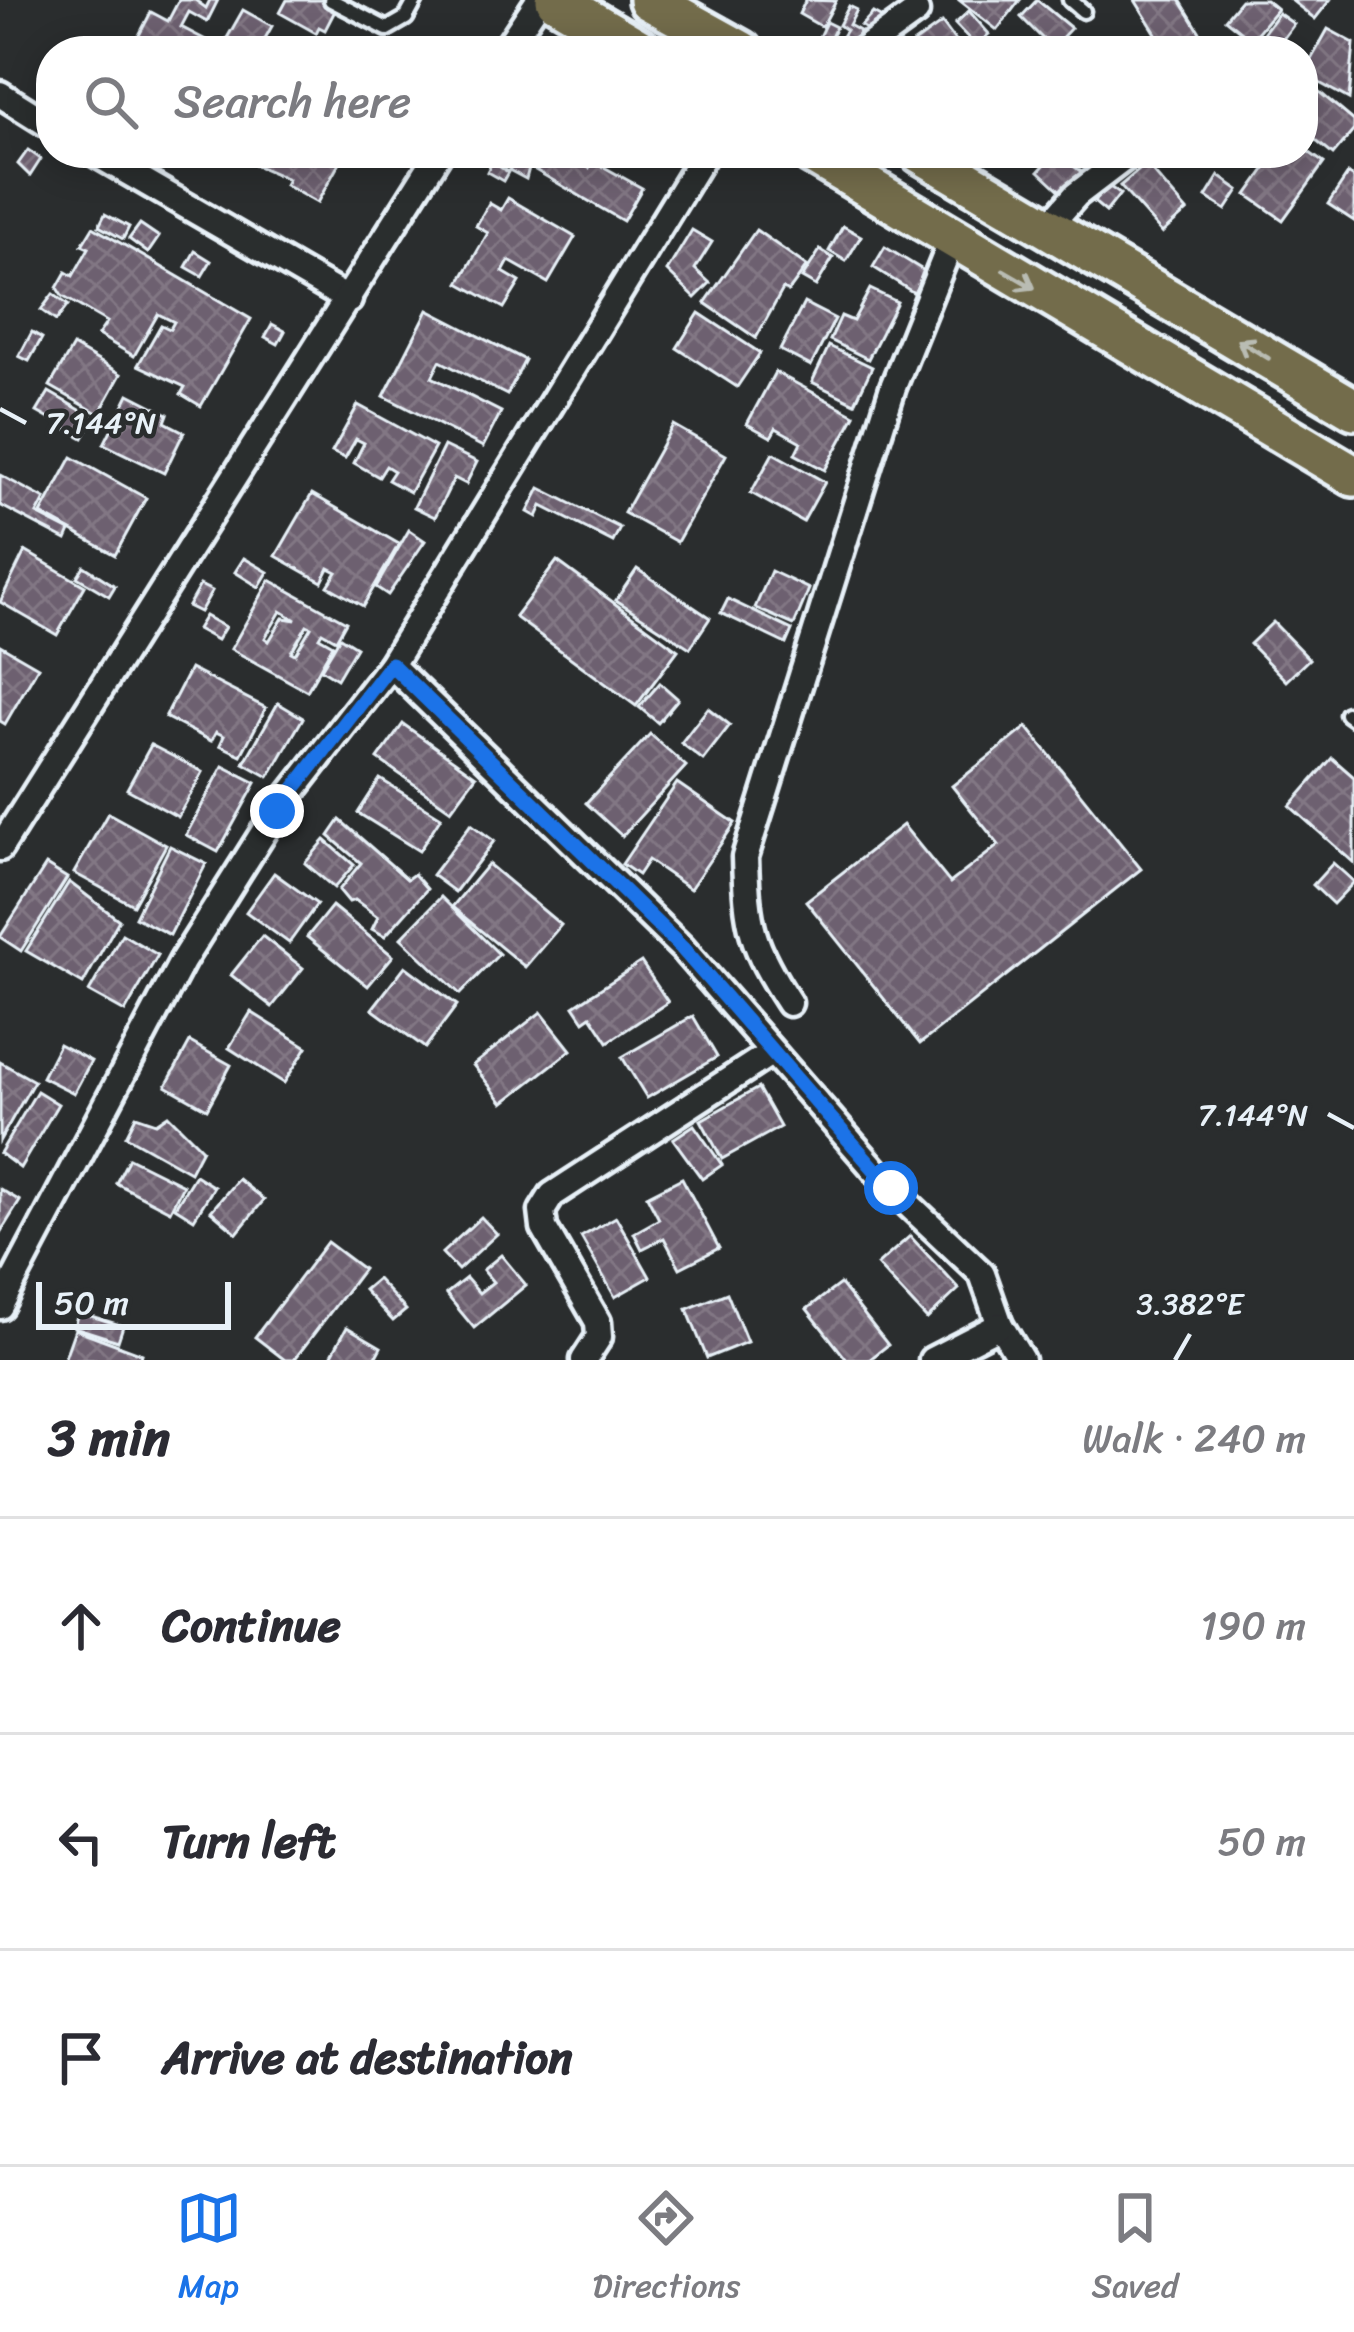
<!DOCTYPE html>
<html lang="en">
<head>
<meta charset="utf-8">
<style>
  body { margin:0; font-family:Sriracha,sans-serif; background:#f7f7f7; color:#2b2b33 }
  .scale { position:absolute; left:36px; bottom:30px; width:195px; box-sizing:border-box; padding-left:12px; border:6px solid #e8f1f8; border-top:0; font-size:33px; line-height:42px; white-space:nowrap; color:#e8f1f8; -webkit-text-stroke:9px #2a2d2e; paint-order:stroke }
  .stop { position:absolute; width:36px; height:36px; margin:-27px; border:9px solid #1a73e8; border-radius:50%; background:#fff }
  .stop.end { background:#1a73e8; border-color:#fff; box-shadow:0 3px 12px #0008 }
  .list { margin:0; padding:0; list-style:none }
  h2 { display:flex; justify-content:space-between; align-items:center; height:156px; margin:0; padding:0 48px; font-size:51px }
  h2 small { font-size:39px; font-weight:400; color:#7c7c81 }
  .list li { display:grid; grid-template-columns:78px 1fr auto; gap:36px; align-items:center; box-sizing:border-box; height:216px; padding:0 48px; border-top:3px solid #e1e1e2 }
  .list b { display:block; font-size:45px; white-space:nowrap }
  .list em { font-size:39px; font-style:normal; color:#7c7c81 }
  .icon { flex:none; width:66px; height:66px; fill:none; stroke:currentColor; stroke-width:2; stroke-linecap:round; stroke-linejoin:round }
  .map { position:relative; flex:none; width:1354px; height:1360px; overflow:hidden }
  .search { position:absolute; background:#fff; box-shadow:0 6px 30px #0003; left:36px; right:36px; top:36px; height:132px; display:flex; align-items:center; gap:30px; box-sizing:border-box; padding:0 42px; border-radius:48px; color:#7c7c81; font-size:45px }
  .sheet { height:804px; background:#fff }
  nav { display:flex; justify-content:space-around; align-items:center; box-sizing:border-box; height:168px; border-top:3px solid #e1e1e2; background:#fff; font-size:33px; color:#7c7c81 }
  nav a { display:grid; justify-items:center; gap:6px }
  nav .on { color:#1a73e8 }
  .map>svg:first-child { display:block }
  .building { fill:url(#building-cross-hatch); stroke:#e8f1f8; stroke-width:3; fill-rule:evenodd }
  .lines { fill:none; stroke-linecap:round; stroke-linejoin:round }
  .service-casing { stroke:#e8f1f8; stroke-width:21 }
  .minor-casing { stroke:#e8f1f8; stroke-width:33 }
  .primary-casing { stroke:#e8f1f8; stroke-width:48 }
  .service { stroke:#2a2d2e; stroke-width:12 }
  .minor { stroke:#2a2d2e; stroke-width:24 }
  .primary { stroke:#736c4b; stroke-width:39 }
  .oneway { stroke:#b9bcb3 }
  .route { stroke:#1a73e8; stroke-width:15 }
  .ticks { fill:none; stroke:#e8f1f8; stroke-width:4.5 }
  .ticks-label { font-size:30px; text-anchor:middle; fill:#e8f1f8; stroke:#2a2d2e; stroke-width:9; stroke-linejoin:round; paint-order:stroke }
</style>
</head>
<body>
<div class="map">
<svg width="1354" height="1360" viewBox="0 0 1354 1360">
  <defs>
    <pattern id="building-cross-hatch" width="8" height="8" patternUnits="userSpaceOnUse" patternTransform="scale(3)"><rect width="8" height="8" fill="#6d606f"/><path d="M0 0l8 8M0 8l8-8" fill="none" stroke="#827784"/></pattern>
  </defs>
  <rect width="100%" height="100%" fill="#2a2d2e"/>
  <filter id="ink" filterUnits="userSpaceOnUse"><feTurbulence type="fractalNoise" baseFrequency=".00833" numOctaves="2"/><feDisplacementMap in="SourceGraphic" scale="24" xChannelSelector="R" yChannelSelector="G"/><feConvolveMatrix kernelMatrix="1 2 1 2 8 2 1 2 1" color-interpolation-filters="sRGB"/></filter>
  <g filter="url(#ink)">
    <g class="building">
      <path d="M179,0H195L206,8L210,0H218L207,22L189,12L181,27L206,40L200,51H131L151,12L168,21Z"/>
      <path d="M287,0H330L338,5L325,30L319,27L316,33L280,13Z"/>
      <path d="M806,0L836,1L822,27L799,14Z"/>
      <path d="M959,0H1020L997,30Z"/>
      <path d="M1037,0L1071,28L1052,48L1021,17Z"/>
      <path d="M1135,0H1180L1201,34L1167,51Z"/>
      <path d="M1241,0H1266L1277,9L1251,40L1225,19Z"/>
      <path d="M1291,0H1330L1315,19Z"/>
      <path d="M849,6L857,10L849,25L860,31L849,51H833L846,30L839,25Z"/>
      <path d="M243,10L272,26L258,51L227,38Z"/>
      <path d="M969,11L989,34L976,46L955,24Z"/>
      <path d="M873,13L884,19L875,34L861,26Z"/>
      <path d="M1278,13L1294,24L1274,51H1265L1255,44Z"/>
      <path d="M826,22L836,27L827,46L817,41Z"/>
      <path d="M942,23L963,51H920L914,43Z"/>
      <path d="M1328,29L1354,43L1349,99L1303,74Z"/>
      <path d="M1305,80L1354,121V130L1333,155L1303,130Z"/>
      <path d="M1303,148L1324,163L1283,220L1247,195L1277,153H1303Z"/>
      <path d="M28,150L41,159L30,176L18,164Z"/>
      <path d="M345,153L317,203L285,185L288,179L232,155Z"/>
      <path d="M538,153H562L589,168L593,161L642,188L623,221L530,167Z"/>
      <path d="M1055,153L1086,175L1067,197L1039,171Z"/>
      <path d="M517,157L530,164L526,179L509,170Z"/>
      <path d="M492,162L508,172L503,181L487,172Z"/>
      <path d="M1146,164L1187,211L1162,233L1120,186Z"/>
      <path d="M1348,174L1354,178V221L1328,204Z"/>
      <path d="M1219,176L1239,190L1226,210L1206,197Z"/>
      <path d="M1107,185L1120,194L1106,212L1094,202Z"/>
      <path d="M508,198L575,237L548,283L509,261L503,272L520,282L504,308L459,283L488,233L476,226L489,203L501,210Z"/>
      <path d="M105,214L129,227L123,239L99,226Z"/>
      <path d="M140,224L159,237L148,253L129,239Z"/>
      <path d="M843,226L861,236L846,261L829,251Z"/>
      <path d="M93,227L251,319L201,406L181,394L185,387L138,365L161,325L170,329L174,322L158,314L134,356L98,335L107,322L62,296L57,288L66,272L73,276L89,248L82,245Z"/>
      <path d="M692,230L712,242L695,269L710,283L695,298L667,271Z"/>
      <path d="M756,230L807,266L788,292L783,289L756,338L705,303Z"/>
      <path d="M885,247L926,272L914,293L873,267Z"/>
      <path d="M820,250L833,258L816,286L802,278Z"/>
      <path d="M195,251L211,261L202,276L186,267Z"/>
      <path d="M870,289L897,302L868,359L830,340L841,316L853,321Z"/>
      <path d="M53,294L68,305L56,321L41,310Z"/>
      <path d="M804,303L835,319L811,366L780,350Z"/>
      <path d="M428,310L525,360L507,395L440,361L432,377L501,412L483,447L384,396Z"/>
      <path d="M699,313L760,353L737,387L677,348Z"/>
      <path d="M272,324L285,331L278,344L265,337Z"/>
      <path d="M32,332L42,338L29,361L19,356Z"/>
      <path d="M73,346L121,374L99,414L50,386Z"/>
      <path d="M829,346L872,367L855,403L812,382Z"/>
      <path d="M775,372L855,415L825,470L795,454L801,442L776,428L771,437L747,424Z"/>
      <path d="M49,392L94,418L83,438L37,412Z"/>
      <path d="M129,394L168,414L165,422L184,432L164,473L104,444Z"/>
      <path d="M358,405L435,447L410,492L388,480L394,471L386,466L379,477L354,463L364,443L356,439L345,458L332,452Z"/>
      <path d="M673,425L726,455L677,542L624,513Z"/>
      <path d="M444,446L477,462L466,484L454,478L435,517L414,507Z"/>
      <path d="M773,453L825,482L803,522L751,493Z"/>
      <path d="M72,457L146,498L115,555L41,514Z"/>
      <path d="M0,475L45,499L37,514L70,531L66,540L0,505Z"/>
      <path d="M540,488L620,528L613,542L542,506L537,517L528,512Z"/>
      <path d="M312,494L399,544L363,606L328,586L337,572L329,568L322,582L276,556Z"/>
      <path d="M409,530L425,541L388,595L376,587Z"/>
      <path d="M25,551L85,586L57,635L0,602Z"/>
      <path d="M244,558L268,572L259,587L235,572Z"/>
      <path d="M557,561L678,650L636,706L515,617Z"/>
      <path d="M84,566L115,586L109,596L77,577Z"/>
      <path d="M637,569L710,618L690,648L616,600Z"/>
      <path d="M771,571L809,589L794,625L755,608Z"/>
      <path d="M270,580L346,622L336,640L322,632L319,637L333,645L307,691L231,649ZM281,611L296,620L283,618L269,641L265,638ZM307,625L311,627L295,654L291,652Z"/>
      <path d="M200,585L212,591L200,612L188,606Z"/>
      <path d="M728,599L792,630L786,644L721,613Z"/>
      <path d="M205,616L225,627L217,640L197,629Z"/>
      <path d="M1273,622L1309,659L1286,681L1250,644Z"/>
      <path d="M340,637L356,647L337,679L321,669Z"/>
      <path d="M0,645L38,667L5,724L0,721Z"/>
      <path d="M190,669L266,708L241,755L220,745L224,736L216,732L211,741L165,717Z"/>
      <path d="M660,683L678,699L658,723L639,707Z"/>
      <path d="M278,703L303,718L269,777L244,763Z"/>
      <path d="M708,708L730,725L703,760L681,743Z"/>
      <path d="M403,724L476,776L451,810L378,759Z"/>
      <path d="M1027,727L1141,869L920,1044L806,901L903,825L950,883L999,845L952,786Z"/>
      <path d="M650,734L686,766L622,836L586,803Z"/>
      <path d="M151,745L203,772L178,817L127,789Z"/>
      <path d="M1332,758L1354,777V863L1290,806Z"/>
      <path d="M223,766L256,783L218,852L186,835Z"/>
      <path d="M380,779L441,817L419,851L358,813Z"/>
      <path d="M677,783L735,823L690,889L648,860L638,875L622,864Z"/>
      <path d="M108,813L166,845L133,905L74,873Z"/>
      <path d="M340,820L407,879L414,874L427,889L385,936L372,929L378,917L355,900L349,902L339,890L361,863L329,836Z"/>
      <path d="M471,824L494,841L455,892L432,875Z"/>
      <path d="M325,840L354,865L334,888L305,863Z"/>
      <path d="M170,846L206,864L170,935L135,917Z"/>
      <path d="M1333,863L1354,882L1333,904L1313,885Z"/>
      <path d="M488,864L561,925L525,967L452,907Z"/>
      <path d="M46,865L67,878L21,951L0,937Z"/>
      <path d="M274,873L317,904L289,943L246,912Z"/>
      <path d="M69,882L119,920L83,984L26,951Z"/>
      <path d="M441,897L499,954L460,994L401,938Z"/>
      <path d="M332,906L393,956L368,986L307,937Z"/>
      <path d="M122,934L158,955L125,1012L89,992Z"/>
      <path d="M262,936L303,968L272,1007L231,975Z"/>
      <path d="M641,962L668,1002L608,1042L591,1016L584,1021L574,1006Z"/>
      <path d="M405,966L457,1005L425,1048L372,1009Z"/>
      <path d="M251,1012L307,1047L284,1083L229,1048Z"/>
      <path d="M541,1012L571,1050L503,1103L473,1065Z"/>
      <path d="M693,1016L717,1057L647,1098L622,1057Z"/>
      <path d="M190,1042L231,1065L207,1109L166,1086Z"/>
      <path d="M59,1044L91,1061L74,1093L42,1077Z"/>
      <path d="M0,1062L34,1081L0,1140Z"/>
      <path d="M758,1088L780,1127L722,1159L701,1120Z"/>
      <path d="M37,1091L58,1104L20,1168L0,1153Z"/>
      <path d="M168,1115L202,1149L190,1172L126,1136L136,1116L156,1123Z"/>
      <path d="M694,1125L722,1165L702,1179L673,1139Z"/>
      <path d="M129,1158L183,1185L170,1211L116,1183Z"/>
      <path d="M195,1175L214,1187L194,1219L175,1207Z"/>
      <path d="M682,1178L719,1248L680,1268L664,1238L642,1249L634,1233L659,1219L647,1196Z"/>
      <path d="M238,1179L264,1200L237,1233L211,1211Z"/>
      <path d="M0,1189L20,1201L0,1233Z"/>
      <path d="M481,1217L497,1234L458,1270L442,1253Z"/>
      <path d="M616,1217L650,1277L615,1297L581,1237Z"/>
      <path d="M910,1236L959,1289L927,1319L877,1265Z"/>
      <path d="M327,1242L363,1269L294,1360H285L255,1337Z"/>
      <path d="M501,1255L526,1285L474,1328L446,1294L466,1278L479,1293L493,1282L483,1270Z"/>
      <path d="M377,1279L406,1310L393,1321L364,1290Z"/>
      <path d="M840,1284L888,1345L869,1360H847L807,1309Z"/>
      <path d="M727,1293L747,1342L707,1358L687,1309Z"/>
      <path d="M78,1312L123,1326L118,1341L74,1327Z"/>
      <path d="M347,1327L381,1347L374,1360H329Z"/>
      <path d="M75,1329L142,1354L140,1360H64Z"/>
    </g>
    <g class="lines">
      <g class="service-casing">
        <g id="service">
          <path d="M331,0L387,29L406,18L416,0"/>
          <path d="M1070,0L1083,11"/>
          <path d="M1347,714L1354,719"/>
        </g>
      </g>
      <g class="minor-casing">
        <g id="minor">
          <path d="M505,51L539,0"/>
          <path d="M862,51L916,12"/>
          <path d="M0,94L51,126"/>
          <path d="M95,153L349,300"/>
          <path d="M1047,228L1076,195L1131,153"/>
          <path d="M391,665L682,948L891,1188L982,1274L1000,1325L1021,1360"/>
          <path d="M0,848L439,153"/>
          <path d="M789,1003C751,945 747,926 745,857L893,387L952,240"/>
          <path d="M0,1306L183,960L277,811L391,665L705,153"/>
          <path d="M584,1360L599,1337L598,1322L544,1228L542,1211L552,1195L769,1054"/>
          <path d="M932,1360L1000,1325"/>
        </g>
      </g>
      <g class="primary-casing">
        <g id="primary">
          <path d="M556,0L642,51"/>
          <path d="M649,0L741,51"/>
          <path d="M811,153L1354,476"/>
          <path d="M921,153L1354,409"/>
        </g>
      </g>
      <use href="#service" class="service"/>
      <use href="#minor" class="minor"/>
      <use href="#primary" class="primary"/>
    </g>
    <defs><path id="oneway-shaft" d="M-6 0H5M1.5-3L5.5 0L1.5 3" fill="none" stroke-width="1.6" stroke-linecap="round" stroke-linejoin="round" transform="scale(3)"/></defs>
    <g class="oneway">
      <use href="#oneway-shaft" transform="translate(1019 279) rotate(30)"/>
      <use href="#oneway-shaft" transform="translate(1253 349) rotate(-149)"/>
    </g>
  </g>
  <g class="lines" filter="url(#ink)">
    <path class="route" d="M277,811L391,664L682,948L891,1188"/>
  </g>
  <path class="ticks" d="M0,409L26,423M1328,1114L1354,1128M1175,1360L1190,1334"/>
  <g class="ticks-label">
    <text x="101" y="433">7.144°N</text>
    <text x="1253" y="1125">7.144°N</text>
    <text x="1190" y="1314">3.382°E</text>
  </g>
</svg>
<div class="scale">50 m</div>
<div class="stop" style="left:891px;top:1188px"></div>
<div class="stop end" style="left:277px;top:811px"></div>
<div class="search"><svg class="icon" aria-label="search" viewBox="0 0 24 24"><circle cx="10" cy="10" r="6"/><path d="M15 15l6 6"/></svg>Search here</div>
</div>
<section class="sheet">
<h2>3 min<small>Walk · 240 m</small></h2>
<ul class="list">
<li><svg class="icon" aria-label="ahead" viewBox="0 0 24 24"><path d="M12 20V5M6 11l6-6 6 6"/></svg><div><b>Continue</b></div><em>190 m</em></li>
<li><svg class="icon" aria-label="left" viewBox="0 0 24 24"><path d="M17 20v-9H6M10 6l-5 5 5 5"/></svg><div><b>Turn left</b></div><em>50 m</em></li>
<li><svg class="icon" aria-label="arrive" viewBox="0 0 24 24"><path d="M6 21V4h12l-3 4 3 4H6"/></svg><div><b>Arrive at destination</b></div></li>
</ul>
</section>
<nav>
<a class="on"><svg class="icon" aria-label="map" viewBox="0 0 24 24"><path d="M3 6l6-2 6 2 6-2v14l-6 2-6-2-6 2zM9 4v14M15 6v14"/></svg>Map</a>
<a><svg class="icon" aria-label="directions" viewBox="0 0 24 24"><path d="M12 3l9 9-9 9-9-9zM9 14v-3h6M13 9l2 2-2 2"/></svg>Directions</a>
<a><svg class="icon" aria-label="saved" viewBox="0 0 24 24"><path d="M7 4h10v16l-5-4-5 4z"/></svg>Saved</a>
</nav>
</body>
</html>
